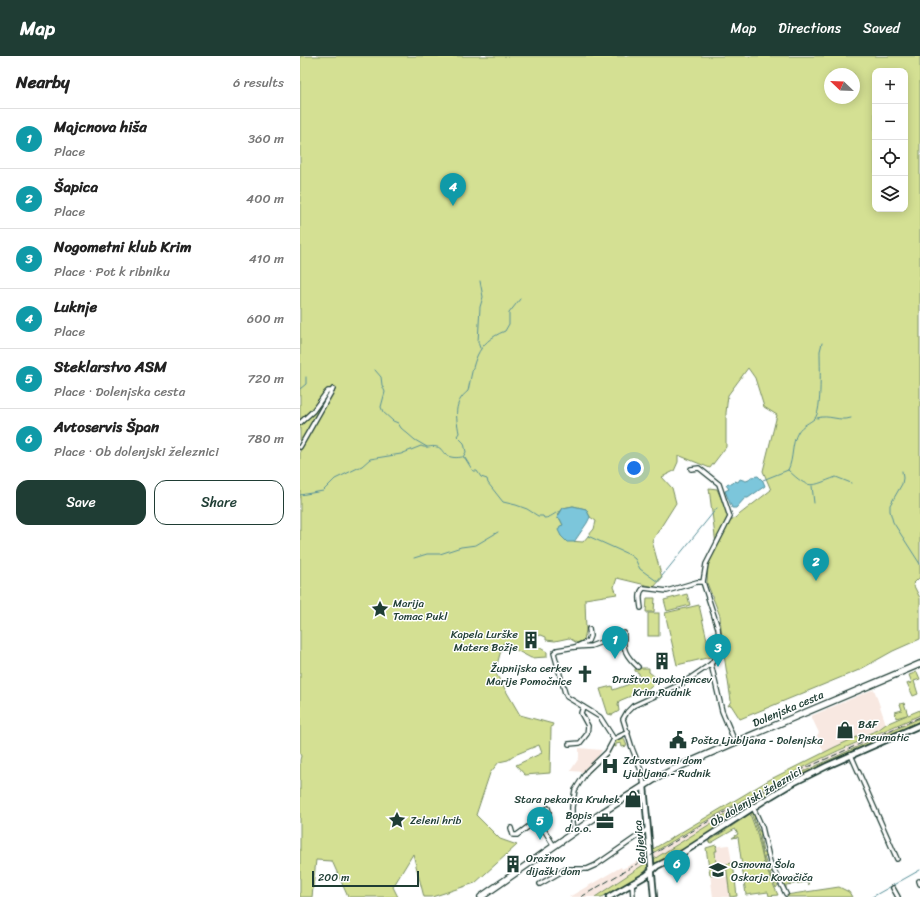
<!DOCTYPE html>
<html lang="en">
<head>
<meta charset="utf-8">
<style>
  body { margin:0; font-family:Sriracha,sans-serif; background:#f2f2f2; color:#222 }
  .controls { position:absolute; right:12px; top:12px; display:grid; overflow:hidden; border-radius:8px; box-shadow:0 2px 10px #0003 }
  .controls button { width:36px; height:36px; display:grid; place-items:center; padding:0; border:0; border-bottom:1px solid #e0e0e0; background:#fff; color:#222; font:20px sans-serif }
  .compass { position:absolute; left:524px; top:12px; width:36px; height:36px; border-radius:50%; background:#fff; box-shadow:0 2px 10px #0003; rotate:293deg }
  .scale { position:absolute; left:12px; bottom:10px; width:107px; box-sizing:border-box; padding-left:4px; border:2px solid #1f3d34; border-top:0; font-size:11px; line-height:14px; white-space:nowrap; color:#1f3d34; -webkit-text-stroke:3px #fff; paint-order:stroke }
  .you { position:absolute; left:334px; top:412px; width:14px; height:14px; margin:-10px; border:3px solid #fff; border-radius:50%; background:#1a73e8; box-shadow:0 0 0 6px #1a73e833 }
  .badge { display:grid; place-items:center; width:26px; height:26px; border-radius:50%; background:#1f3d34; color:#fff; font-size:13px; font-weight:700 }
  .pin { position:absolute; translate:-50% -33px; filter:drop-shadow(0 1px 2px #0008) }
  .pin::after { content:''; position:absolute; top:21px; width:14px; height:12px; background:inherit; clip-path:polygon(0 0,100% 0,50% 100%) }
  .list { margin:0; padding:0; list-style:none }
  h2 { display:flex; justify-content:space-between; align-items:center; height:52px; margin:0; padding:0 16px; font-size:17px }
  h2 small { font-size:13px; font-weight:400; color:#767676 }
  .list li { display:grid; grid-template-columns:26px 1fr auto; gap:12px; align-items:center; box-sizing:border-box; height:60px; padding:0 16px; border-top:1px solid #e0e0e0 }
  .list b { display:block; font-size:15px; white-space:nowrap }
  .list p { margin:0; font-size:13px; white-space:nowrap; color:#767676 }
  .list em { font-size:13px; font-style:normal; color:#767676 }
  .actions { display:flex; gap:8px; padding:12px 16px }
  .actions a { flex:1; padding:9px 0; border:1px solid #1f3d34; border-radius:12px; text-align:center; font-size:14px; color:#1f3d34 }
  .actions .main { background:#1f3d34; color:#fff }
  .icon { flex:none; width:22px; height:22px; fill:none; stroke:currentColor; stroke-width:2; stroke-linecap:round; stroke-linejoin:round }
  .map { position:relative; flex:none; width:620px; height:841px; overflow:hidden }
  header { display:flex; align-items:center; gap:24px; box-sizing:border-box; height:56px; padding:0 20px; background:#1f3d34; color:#fff }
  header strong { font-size:19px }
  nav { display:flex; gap:22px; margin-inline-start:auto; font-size:14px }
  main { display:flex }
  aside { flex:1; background:#fff }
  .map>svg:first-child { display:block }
  .built { fill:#f8e8e1 }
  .green { fill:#d4e093; stroke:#7a8e64; fill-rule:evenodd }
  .water { fill:#7bc6db; stroke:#568f98 }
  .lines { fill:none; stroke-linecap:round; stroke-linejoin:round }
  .stream { stroke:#568f98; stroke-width:1 }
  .minor-casing { stroke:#1f3d34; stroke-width:6 }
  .tertiary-casing { stroke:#1f3d34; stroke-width:8 }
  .primary-casing { stroke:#1f3d34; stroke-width:8 }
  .minor { stroke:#fff; stroke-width:3.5 }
  .tertiary { stroke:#fff; stroke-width:4.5 }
  .primary { stroke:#fff; stroke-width:5.5 }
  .rail { stroke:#1f3d34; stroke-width:1; stroke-dasharray:6 3; stroke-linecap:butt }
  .labels { text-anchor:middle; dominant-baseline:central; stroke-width:3; stroke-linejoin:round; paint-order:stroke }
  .poi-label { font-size:11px; fill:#1f3d34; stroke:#fff; text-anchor:start }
  .street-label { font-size:11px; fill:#1f3d34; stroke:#fff }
</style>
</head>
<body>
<header>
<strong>Map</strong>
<nav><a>Map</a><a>Directions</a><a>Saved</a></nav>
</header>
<main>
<aside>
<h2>Nearby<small>6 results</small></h2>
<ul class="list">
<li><span class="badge" style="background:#0f9aa8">1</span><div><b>Majcnova hiša</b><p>Place</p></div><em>360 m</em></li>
<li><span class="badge" style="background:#0f9aa8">2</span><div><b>Šapica</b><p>Place</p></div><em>400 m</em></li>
<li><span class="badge" style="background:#0f9aa8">3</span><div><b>Nogometni klub Krim</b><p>Place · Pot k ribniku</p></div><em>410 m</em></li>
<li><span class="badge" style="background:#0f9aa8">4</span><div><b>Luknje</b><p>Place</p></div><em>600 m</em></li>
<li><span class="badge" style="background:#0f9aa8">5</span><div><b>Steklarstvo ASM</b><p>Place · Dolenjska cesta</p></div><em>720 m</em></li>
<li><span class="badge" style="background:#0f9aa8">6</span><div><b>Avtoservis Špan</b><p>Place · Ob dolenjski železnici</p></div><em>780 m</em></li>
</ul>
<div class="actions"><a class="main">Save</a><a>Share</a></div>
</aside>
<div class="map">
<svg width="620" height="841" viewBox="0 0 620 841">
  <rect width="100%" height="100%" fill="#fff"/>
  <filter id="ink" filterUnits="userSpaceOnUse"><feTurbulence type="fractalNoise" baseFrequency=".025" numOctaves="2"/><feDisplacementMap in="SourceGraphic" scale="8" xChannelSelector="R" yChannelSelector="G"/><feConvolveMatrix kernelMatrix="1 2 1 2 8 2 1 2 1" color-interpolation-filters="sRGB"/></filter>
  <g filter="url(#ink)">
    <g class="built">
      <path d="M574,633L586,668L578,674L563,680H559L524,697L517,679L519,677L511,660Z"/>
      <path d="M620,659V662L511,711L455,741L354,803L353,797L403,767L483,722L513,707Z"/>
      <path d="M279,692L302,694L299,699L284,716L271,715V714L279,702Z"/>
      <path d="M429,789L432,807L426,808L430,841H413L409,810L413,809L411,791Z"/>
      <path d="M348,800L349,805L295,841H269L321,811L322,813Z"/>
    </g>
    <g class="green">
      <path d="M0,0H620V521L613,528L620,542V583L593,595L559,614L440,663L431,649L428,650L431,645L430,638L422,586L420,560L407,527L408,507L416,489L409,432L417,433L431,465L471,434L463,415L477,359L464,351L455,322L448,312L428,339L426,357V391L410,412L378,399V406L374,415L362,421L372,432L376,447L352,485L362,522L354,531L317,522L314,531L317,538L285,543L286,574L284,584L277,587L269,582L255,585L246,584V581L241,579L229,583L228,585L247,596V601L231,602L203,587L195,616L220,659L253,668L251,672L250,717L225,719L216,709L242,697L239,689L217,698L208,704L199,706L190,717L176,759L200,783L217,789L175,827L132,841H124L113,798L93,831L98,841H48L32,805L16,804L12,841H0V704L1,700L0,698ZM575,15H605V153H575ZM530,18H554V42H530ZM273,450L286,453L290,461L296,465L294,473L283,486L269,485L261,480L263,469L258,459L263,452Z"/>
      <path d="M387,538L390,549L367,555L364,544Z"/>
      <path d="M347,542H355L354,556H346Z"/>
      <path d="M399,549L411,601L377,609L365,557Z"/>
      <rect x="348" y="557" width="11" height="23"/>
      <path d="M340,612H349V616L354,620V628L350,632L319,645L318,648L319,655L312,659L308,658L300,633L312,630L313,634L335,626L339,621V617L335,615V613Z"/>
      <path d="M617,616L620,623L614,625L618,638L613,640L607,627L609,626L610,628L612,627L609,619Z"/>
      <path d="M604,647L608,659L620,654V659C584,675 547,690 512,707C457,735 405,765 353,797V793L469,724L535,691L559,680H563L578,674L586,668L607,659L596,662L595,656L602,654L600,648Z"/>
      <path d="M620,662V666L517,712L482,730L380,796L355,808L354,803L444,747L492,721Z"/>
      <path d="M323,680L327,690L322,691L321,687L316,688V691L313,690L309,698L285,720L311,692L316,684Z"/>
      <path d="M453,756L457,762L454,763L459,775H462L463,779H460L463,797H466L467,801H464L468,813L471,812L473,815L470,817L476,828H479L476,832L464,806L458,776L451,757Z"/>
      <path d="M450,758L457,777L464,808L478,839L469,840L468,836L446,839L438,781L432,782L438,778L435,773L411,787L408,786Z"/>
      <path d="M416,789L417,790L416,791L417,795H415L416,808L413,809L414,818L410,819L406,792Z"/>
      <path d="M349,805L347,813L343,818L302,841H295Z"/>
      <path d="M433,807L437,840L430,841L426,808Z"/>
      <path d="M504,817L509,829L507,826L486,829V834L482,827Z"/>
      <path d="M539,831L549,836L552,841H487L486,839Z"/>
    </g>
    <g class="water">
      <path d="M458,420L463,425L465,430L448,442H445L436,452H432L425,435L429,433L426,429L428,427L431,428L433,427L435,425L438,426L440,423L446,425L449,424L451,421Z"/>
      <path d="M273,450L286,453L290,461L287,467L274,486H267L261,480L258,474L260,470L263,469L260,463L257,462L263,452Z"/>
    </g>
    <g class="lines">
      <g class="stream">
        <path d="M180,225L183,241L180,251L178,286L180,292"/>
        <path d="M220,243L209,257V268L205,275C175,287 174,307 168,335C153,347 156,360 159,377L157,380L164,387L166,396L163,401L165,402L173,415H177L181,421L187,423L188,427L203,446L216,449L227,453L238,460H243L244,462C251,462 254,457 260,455"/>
        <path d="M75,314L81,321L82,329L85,336L81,351L83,356L93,365L98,367L101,372L115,384L127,391"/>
        <path d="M0,333L6,328V321"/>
        <path d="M517,362C529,358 539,366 551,362"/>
        <path d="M488,414C510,435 511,430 536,421L551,427"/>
        <path d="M602,415L603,422L602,428L590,449V455L593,466L620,508"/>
        <path d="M463,424L488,414C494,402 491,388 498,376C502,369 510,367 515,362C522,355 520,307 520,295L522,287"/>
        <path d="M512,430L514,447"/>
        <path d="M0,439L23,435L35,423L62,410L70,403L101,398L121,390C126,393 131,389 137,391C142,392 142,396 146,399C151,402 157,402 162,401"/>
        <path d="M288,480L330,499L335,503L340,513L358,526"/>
        <path d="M114,502L127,498H140L161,491L176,489L198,476"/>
        <path d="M358,525L417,452"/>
        <path d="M572,841L620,814"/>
      </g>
      <g class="minor-casing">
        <g id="minor">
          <path d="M0,367L13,355L26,337L28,335H32"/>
          <path d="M0,391L33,333"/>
          <path d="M341,552C340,545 338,536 344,532L367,535L397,526H403"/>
          <path d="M289,573L290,580L288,585L275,591L291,590L312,582H324"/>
          <path d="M324,577C322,593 326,600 338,611"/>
          <path d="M275,591L257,594L254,597L265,637L267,641L300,661L314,683"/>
          <path d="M411,608L422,655L435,686"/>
          <path d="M269,688L280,687L287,678L288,670L281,657L283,651"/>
          <path d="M551,699L597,803"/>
          <path d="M344,730L342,717L332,692L323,663L327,656L333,650L383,627L411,608L417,599L420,593L418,572L403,526L406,508L430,461L419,428L399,412L391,413"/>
          <path d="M453,751L462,771L470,806L486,838"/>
          <path d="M211,772L213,779H217L236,765L248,752L249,756L243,772L254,790"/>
          <path d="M275,776L272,768V751L275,734L287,715L307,696L314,683L328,676"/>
          <path d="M619,825L620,828"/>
          <path d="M332,827L333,841"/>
          <path d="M240,828L266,813H287L296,809L348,773"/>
          <path d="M593,832L598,841"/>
        </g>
      </g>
      <g class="tertiary-casing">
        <g id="tertiary">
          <path d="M344,730L354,841"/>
          <path d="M309,841L347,819L357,810L381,798L471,740L491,728L527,710L620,669"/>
        </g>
      </g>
      <g class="primary-casing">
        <path id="primary" d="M181,841L303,756L355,723L374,713L431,688L620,608"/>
      </g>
      <use href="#minor" class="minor"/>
      <use href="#tertiary" class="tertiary"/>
      <use href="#primary" class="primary"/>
      <path class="rail" d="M281,841L416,761L497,716L620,661"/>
    </g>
  </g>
  <defs>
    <g id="sight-bare" transform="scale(1.38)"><path d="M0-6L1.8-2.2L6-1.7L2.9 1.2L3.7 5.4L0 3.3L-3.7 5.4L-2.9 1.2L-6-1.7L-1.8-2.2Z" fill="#1f3d34" stroke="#fff" stroke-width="2.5" paint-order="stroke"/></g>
    <g id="building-bare" transform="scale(1.38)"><path d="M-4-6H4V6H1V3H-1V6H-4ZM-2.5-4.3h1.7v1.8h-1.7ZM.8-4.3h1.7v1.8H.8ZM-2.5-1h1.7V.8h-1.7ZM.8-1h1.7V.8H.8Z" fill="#1f3d34" stroke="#fff" stroke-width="2.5" paint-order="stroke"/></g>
    <g id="church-bare" transform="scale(1.38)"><path d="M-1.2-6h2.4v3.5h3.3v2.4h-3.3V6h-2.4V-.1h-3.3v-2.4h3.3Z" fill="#1f3d34" stroke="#fff" stroke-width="2.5" paint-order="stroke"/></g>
    <g id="shop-bare" transform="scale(1.38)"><path d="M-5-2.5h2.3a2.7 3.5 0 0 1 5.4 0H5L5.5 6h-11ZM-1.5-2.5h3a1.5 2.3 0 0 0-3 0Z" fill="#1f3d34" stroke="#fff" stroke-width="2.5" paint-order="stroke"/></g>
    <g id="civic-bare" transform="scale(1.38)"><path d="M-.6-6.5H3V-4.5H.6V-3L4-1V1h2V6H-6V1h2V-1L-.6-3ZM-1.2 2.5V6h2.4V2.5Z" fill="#1f3d34" stroke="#fff" stroke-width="2.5" paint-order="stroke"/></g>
    <g id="hospital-bare" transform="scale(1.38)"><path d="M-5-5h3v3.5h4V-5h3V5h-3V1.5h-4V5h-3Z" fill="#1f3d34" stroke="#fff" stroke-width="2.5" paint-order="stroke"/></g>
    <g id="office-bare" transform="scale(1.38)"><path d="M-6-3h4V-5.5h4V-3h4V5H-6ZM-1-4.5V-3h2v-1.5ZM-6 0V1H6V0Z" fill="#1f3d34" stroke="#fff" stroke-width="2.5" paint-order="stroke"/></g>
    <g id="school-bare" transform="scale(1.38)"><path d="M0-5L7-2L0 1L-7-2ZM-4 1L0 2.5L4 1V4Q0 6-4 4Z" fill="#1f3d34" stroke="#fff" stroke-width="2.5" paint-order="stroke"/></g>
  </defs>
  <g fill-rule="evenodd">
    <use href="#sight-bare" x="80" y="553"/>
    <use href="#building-bare" x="231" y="584"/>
    <use href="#building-bare" x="362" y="605"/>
    <use href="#church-bare" x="285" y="618"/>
    <use href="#shop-bare" x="545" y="674"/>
    <use href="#civic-bare" x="378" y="684"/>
    <use href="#hospital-bare" x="310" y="710"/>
    <use href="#shop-bare" x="333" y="743"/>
    <use href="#sight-bare" x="97" y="764"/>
    <use href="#office-bare" x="305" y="765"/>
    <use href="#building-bare" x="213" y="808"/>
    <use href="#school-bare" x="418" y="814"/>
  </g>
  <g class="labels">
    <g class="poi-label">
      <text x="93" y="547">Marija<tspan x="93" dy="13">Tomac Pukl</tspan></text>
      <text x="218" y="578" text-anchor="end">Kapela Lurške<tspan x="218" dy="13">Matere Božje</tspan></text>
      <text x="272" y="612" text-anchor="end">Župnijska cerkev<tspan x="272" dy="13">Marije Pomočnice</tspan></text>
      <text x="362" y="623" text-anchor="middle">Društvo upokojencev<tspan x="362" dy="13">Krim Rudnik</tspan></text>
      <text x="558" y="668">B&amp;F<tspan x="558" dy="13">Pneumatic</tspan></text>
      <text x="391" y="684">Pošta Ljubljana - Dolenjska</text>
      <text x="323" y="704">Zdravstveni dom<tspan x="323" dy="13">Ljubljana - Rudnik</tspan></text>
      <text x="320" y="743" text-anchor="end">Stara pekarna Kruhek</text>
      <text x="292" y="759" text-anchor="end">Bopis<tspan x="292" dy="13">d.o.o.</tspan></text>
      <text x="110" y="764">Zeleni hrib</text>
      <text x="226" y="802">Oražnov<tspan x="226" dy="13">dijaški dom</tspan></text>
      <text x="431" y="808">Osnovna Šola<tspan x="431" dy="13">Oskarja Kovačiča</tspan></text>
    </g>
    <g class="street-label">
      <text transform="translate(488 653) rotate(-23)">Dolenjska cesta</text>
      <text transform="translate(456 741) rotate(-31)">Ob dolenjski železnici</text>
      <text transform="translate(340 786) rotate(-96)">Galjevica</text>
    </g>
  </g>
</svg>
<div class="controls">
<button>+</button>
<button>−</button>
<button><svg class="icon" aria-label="locate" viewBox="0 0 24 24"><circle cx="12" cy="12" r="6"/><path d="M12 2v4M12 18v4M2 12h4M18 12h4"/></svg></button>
<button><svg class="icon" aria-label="layers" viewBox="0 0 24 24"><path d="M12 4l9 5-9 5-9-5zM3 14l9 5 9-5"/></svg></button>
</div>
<svg class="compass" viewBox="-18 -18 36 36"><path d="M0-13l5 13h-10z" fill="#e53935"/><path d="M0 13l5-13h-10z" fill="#767676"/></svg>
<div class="scale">200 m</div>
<div class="you"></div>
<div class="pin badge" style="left:315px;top:603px;background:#0f9aa8">1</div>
<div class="pin badge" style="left:516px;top:525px;background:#0f9aa8">2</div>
<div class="pin badge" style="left:418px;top:611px;background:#0f9aa8">3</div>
<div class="pin badge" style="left:153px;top:150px;background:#0f9aa8">4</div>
<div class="pin badge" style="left:240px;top:784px;background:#0f9aa8">5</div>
<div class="pin badge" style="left:377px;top:827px;background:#0f9aa8">6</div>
</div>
</main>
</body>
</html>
